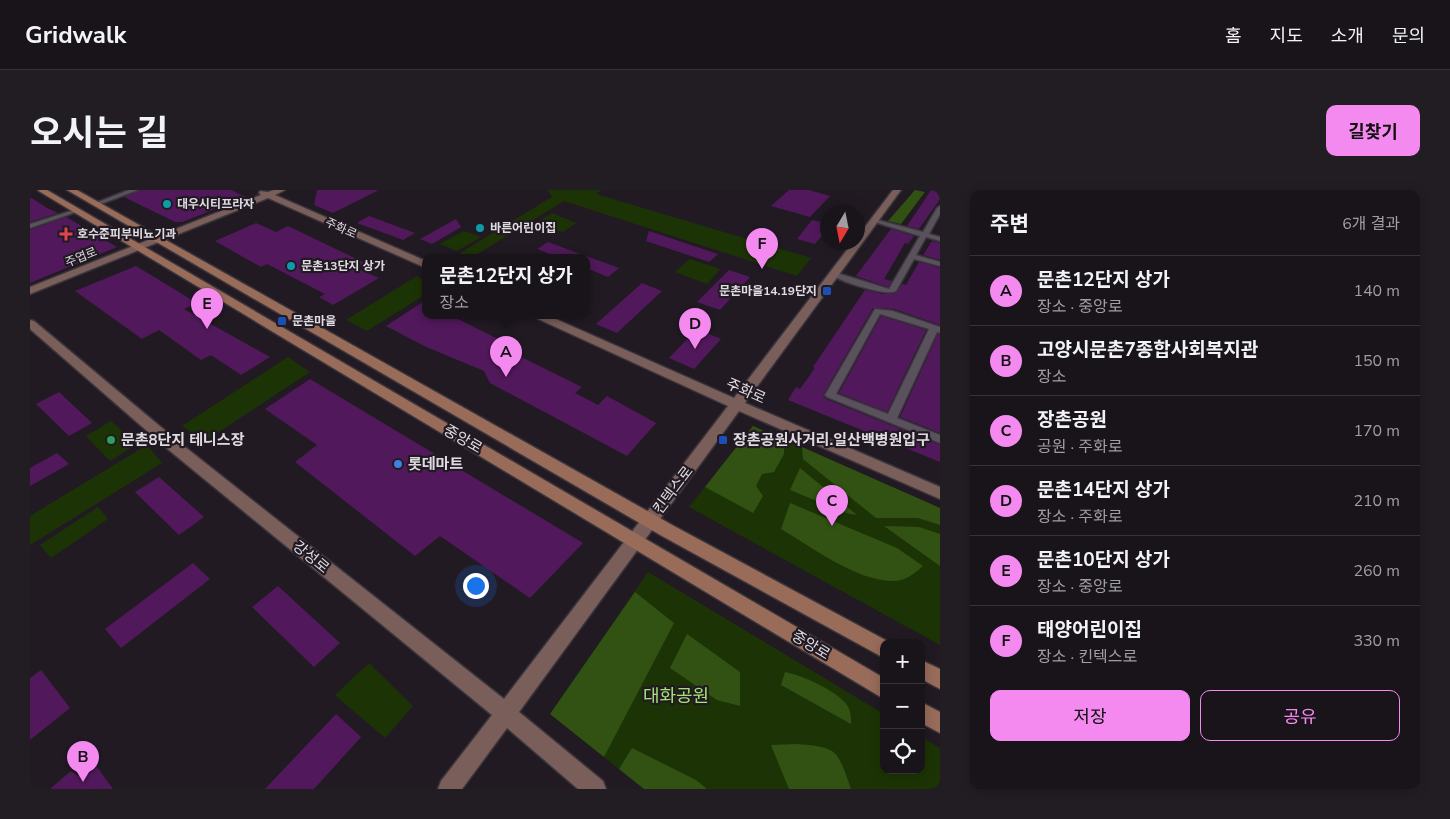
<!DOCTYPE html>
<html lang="ko">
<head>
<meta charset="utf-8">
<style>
  body { margin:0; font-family:"Nunito Sans","Noto Sans KR",sans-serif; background:#221d23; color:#f1f3f6 }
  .controls { position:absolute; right:15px; bottom:15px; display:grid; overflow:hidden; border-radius:10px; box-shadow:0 2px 12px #0003 }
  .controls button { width:45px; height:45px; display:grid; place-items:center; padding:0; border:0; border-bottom:1px solid #373339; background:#19141a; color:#f1f3f6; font:25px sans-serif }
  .compass { position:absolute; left:790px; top:15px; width:45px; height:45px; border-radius:50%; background:#19141a; box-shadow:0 2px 12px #0003; rotate:190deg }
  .you { position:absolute; left:445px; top:395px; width:18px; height:18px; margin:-12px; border:4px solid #fff; border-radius:50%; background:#1a73e8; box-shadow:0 0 0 8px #1a73e833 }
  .badge { display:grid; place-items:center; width:32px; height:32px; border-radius:50%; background:#f489ef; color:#111; font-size:16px; font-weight:700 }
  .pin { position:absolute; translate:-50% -41px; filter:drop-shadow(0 1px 2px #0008) }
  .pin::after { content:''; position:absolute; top:26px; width:18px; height:15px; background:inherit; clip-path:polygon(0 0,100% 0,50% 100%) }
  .popup { position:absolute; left:392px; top:64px; width:168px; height:65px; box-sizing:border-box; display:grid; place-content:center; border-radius:10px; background:#19141a; filter:drop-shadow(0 1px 4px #0005); font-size:16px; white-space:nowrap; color:#9f9ea2 }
  .popup b { font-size:19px; color:#f1f3f6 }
  .popup::after { content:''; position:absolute; left:50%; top:100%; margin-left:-10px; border:10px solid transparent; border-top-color:#19141a }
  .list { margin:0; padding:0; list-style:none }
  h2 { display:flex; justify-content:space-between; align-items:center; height:65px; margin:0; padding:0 20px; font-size:21px }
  h2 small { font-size:16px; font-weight:400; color:#9f9ea2 }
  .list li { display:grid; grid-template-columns:32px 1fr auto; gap:15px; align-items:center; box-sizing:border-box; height:70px; padding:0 20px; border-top:1px solid #373339 }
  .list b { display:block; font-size:19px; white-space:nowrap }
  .list p { margin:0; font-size:16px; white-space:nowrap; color:#9f9ea2 }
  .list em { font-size:16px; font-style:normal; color:#9f9ea2 }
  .actions { display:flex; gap:10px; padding:15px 20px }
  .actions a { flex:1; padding:11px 0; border:1px solid #f489ef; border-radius:10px; text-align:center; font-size:18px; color:#f489ef }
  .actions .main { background:#f489ef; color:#111 }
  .icon { flex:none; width:28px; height:28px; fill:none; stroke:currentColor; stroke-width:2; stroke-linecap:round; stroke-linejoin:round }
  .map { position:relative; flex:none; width:910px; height:599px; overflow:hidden; border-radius:10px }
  header { display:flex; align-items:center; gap:30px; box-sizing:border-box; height:70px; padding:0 25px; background:#19141a; border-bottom:1px solid #373339 }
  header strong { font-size:24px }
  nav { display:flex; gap:28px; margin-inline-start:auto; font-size:18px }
  .intro { display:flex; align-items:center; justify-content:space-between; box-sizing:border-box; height:120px; padding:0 30px }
  h1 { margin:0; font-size:35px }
  .button { padding:12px 22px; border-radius:10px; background:#f489ef; color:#111; font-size:18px; font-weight:700 }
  main { display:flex; gap:30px; padding:0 30px }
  aside { flex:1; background:#19141a; border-radius:10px; box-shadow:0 2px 12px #0003 }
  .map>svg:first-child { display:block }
  .green { fill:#1c3405 }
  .forest { fill:#315213 }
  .building { fill:#51195b }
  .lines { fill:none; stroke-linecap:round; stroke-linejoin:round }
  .street-casing { stroke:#3a343b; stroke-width:3 }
  .secondary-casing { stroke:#3a343b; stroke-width:3 }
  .primary-casing { stroke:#3a343b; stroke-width:3 }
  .street { fill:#59515b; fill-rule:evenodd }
  .secondary { fill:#795e5a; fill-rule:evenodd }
  .primary { fill:#996c5a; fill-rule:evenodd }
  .culture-dot { fill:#0f9aa8; stroke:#211a23; stroke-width:2 }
  .health-dot { fill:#e0444e; stroke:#211a23; stroke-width:2 }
  .transit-dot { fill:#1a4fb4; stroke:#211a23; stroke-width:2 }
  .leisure-dot { fill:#2e9e5b; stroke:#211a23; stroke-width:2 }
  .shop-dot { fill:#3f7fe0; stroke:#211a23; stroke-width:2 }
  .labels { text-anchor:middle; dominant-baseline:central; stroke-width:4.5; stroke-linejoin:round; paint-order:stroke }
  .far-poi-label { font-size:12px; font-weight:bold; fill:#e0dbe1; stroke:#211a23; text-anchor:start }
  .far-street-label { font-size:12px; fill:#e0dbe1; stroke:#211a23 }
  .street-label { font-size:15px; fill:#e0dbe1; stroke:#211a23 }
  .poi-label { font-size:15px; font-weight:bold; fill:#e0dbe1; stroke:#211a23; text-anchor:start }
  .near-park-label { font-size:18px; fill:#a4e176; stroke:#211a23 }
</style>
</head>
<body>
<header>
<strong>Gridwalk</strong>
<nav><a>홈</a><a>지도</a><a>소개</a><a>문의</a></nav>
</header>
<div class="intro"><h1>오시는 길</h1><a class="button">길찾기</a></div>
<main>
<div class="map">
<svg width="910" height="599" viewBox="0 0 910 599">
  <rect width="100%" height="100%" fill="#211a23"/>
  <g class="green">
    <path d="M518,0H571L566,4L781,68L767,86L534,11L441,68H422L522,7Z"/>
    <path d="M522,23L546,33L533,42L506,33Z"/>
    <path d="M434,41L451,47L427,61L410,54Z"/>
    <path d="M660,69L690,79L677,94L645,82Z"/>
    <path d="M387,86L396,92V104L337,141L316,130Z"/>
    <path d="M258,167L280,182L175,251L152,236Z"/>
    <path d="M81,231L107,254L80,271L56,246Z"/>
    <path d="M723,236L910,318V455L659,317Z"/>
    <path d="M117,255L132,273L0,355V326Z"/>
    <path d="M68,317L78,329L21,368L10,355Z"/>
    <path d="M618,382L854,524V580H891V547L910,558V599H614L520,524Z"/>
    <path d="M339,473L383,516L355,548L305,505Z"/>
  </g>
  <g class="forest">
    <path d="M885,0L895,2L871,34L858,31Z"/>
    <path d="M723,236L754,250V264L744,282L732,284L726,296L733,306L723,323L675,297Z"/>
    <path d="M772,257L910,318V335L888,328H846L773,269Z"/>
    <path d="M770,278L827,325L816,323L760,300Z"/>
    <path d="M760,313L867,358L893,376C884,384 874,392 862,391C825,390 783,358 751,339Z"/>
    <path d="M854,336L889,337L910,344V376Z"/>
    <path d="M605,402L644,433L574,567L520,524Z"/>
    <path d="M657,444L710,482V516L687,510L640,478Z"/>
    <path d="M755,482C772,485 807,501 817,515C821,521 821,528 821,534L751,495Z"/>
    <path d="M766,554C809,557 807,560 821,599H759L741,555Z"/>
    <path d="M602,558L666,590L677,599H614L589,579Z"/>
  </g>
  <g class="building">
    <path d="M110,0H201L216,7L152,32H145L94,7Z"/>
    <path d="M287,0H349L303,23L284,15Z"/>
    <path d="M759,0H779L800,6L780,27L741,16Z"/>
    <path d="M901,0H910V9L889,39L877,36Z"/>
    <path d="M0,7L17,18L28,23L0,32Z"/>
    <path d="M339,26L385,43L373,50L327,33Z"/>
    <path d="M36,27L87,57L0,93V40Z"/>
    <path d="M426,29L431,37L402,54L390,49Z"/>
    <path d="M782,30L798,34V38L785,54L767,49Z"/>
    <path d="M226,33L246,42L258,36L335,73L326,78L349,88L303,115L289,107L295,104L237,74L231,77L185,51Z"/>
    <path d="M861,39L884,46L878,54L875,53L854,89L862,91L858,97L826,86Z"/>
    <path d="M619,41L688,64L679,72L616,51Z"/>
    <path d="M902,51L910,53V70L893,65Z"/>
    <path d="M518,52L556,66L589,78L578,87L556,78V68H529L507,59Z"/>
    <path d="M889,72L910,78V135L864,119L843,118L793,205L796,209L910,255V272L758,210L766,197L770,199L785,178L783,177L835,100L853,104L866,103L872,94L876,95Z"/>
    <path d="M106,76L167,113L154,119L240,167L211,185L181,165L171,170L129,140L112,149L45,101Z"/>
    <path d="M699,80L720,87L690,120L667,112Z"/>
    <path d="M612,93L632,101L587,143L566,134Z"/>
    <path d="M396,110V126H420L430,130L488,159L483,163L552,197L545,203L568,215L577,206L626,233L597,266L460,193L454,181L394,156L356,136Z"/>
    <path d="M851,126L896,140L857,222L809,203Z"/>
    <path d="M667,139L691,149L664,179L639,168Z"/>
    <path d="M908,144L910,145V243L870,227Z"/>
    <path d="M280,189L553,353L500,408L410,346L385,366L265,272L287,255L235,219Z"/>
    <path d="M29,202L62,233L39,246L6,214Z"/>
    <path d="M27,263L39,274L0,296V278Z"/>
    <path d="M129,287L174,327L149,345L105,302Z"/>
    <path d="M163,373L180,389L91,458L75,439Z"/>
    <path d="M248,396L310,453L284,477L222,417Z"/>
    <path d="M11,480L40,518L0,550V488Z"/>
    <path d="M306,524L331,547L284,599H235Z"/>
    <path d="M64,573L83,599H20L41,581L48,586Z"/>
  </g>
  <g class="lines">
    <g class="street-casing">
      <g id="street">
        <path d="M99,0H108L68,15L63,14Z"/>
        <path d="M910,16V24L899,44L910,47V51L896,47L886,65L910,72V76L884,69L866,101C857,107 809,91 800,84L804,82L859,99L890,46L841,31L844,29L893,42L907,18Z"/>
        <path d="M44,20L49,21L0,38V34Z"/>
        <path d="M845,119L863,121L910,137V143L907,142L867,228L910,245V253L797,207L795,205ZM850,124L899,139L858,224L806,204Z"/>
      </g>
    </g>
    <g class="secondary-casing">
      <g id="secondary">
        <path d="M244,0H255L245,5L396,71V78L238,8L0,104V97L231,5L229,3L230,1L238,2Z"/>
        <path d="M863,0H871L715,213L910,297V309L709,221L489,522L573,591L576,599H548L477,538L432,599H408L411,591L462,525L140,261L0,139V130L4,131L150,253L474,509L698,216L506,128L505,126H519L704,208L823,52H828V46Z"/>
      </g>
    </g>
    <g class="primary-casing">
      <g id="primary">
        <path d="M7,0H17L854,488V509Z"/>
        <path d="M37,0H47L644,336L861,453H854V468L632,346Z"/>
        <path d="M891,470L910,479V499L891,489Z"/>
        <path d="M891,512L910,522V543L891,533Z"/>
      </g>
    </g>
    <use href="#street" class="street"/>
    <use href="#secondary" class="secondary"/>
    <use href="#primary" class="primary"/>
  </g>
  <g class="culture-dot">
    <circle cx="137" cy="14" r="5"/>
    <circle cx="450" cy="38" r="5"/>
    <circle cx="261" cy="76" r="5"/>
  </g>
  <path class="health-dot" d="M33.5 36.5h5v5h5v5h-5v5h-5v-5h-5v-5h5z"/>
  <g class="transit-dot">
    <rect x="792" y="96" width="10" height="10" rx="2.5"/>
    <rect x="247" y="126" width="10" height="10" rx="2.5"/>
    <rect x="688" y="245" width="10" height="10" rx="2.5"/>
  </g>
  <circle class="leisure-dot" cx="81" cy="250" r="5"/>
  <circle class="shop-dot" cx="368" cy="274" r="5"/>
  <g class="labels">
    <g class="far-poi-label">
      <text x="147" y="14">대우시티프라자</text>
      <text x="460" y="38">바른어린이집</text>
      <text x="47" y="44">호수준피부비뇨기과</text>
      <text x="271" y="76">문촌13단지 상가</text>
      <text x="787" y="101" text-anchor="end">문촌마을14.19단지</text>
      <text x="262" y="131">문촌마을</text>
    </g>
    <g class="far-street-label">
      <text transform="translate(311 38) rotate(24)">주화로</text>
      <text transform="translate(51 67) rotate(-22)">주엽로</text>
    </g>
    <g class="street-label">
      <text transform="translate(716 201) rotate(24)">주화로</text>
      <text transform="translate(433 249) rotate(30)">중앙로</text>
      <text transform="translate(643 300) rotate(-53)">킨텍스로</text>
      <text transform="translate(281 367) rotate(39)">강성로</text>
      <text transform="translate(781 455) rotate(31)">중앙로</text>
    </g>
    <g class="poi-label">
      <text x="91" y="250">문촌8단지 테니스장</text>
      <text x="703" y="250">장촌공원사거리.일산백병원입구</text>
      <text x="378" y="274">롯데마트</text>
    </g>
    <g class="near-park-label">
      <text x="646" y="506">대화공원</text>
    </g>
  </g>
</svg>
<div class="controls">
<button>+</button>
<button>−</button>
<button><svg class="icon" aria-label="locate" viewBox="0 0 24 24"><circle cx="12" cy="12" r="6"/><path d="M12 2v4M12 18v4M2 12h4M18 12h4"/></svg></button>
</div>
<svg class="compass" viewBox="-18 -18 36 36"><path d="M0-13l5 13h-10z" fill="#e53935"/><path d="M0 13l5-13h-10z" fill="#9f9ea2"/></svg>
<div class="you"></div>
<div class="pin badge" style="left:476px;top:187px">A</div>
<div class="popup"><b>문촌12단지 상가</b>장소</div>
<div class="pin badge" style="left:53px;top:592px">B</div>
<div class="pin badge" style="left:802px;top:336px">C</div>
<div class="pin badge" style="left:665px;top:159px">D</div>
<div class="pin badge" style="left:177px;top:139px">E</div>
<div class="pin badge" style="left:732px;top:79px">F</div>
</div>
<aside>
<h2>주변<small>6개 결과</small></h2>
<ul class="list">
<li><span class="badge">A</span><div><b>문촌12단지 상가</b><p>장소 · 중앙로</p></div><em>140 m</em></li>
<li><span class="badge">B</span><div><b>고양시문촌7종합사회복지관</b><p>장소</p></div><em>150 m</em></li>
<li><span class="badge">C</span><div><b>장촌공원</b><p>공원 · 주화로</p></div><em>170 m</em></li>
<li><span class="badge">D</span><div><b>문촌14단지 상가</b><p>장소 · 주화로</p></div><em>210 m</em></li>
<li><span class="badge">E</span><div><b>문촌10단지 상가</b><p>장소 · 중앙로</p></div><em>260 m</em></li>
<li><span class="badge">F</span><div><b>태양어린이집</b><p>장소 · 킨텍스로</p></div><em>330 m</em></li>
</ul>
<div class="actions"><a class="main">저장</a><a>공유</a></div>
</aside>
</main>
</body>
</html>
